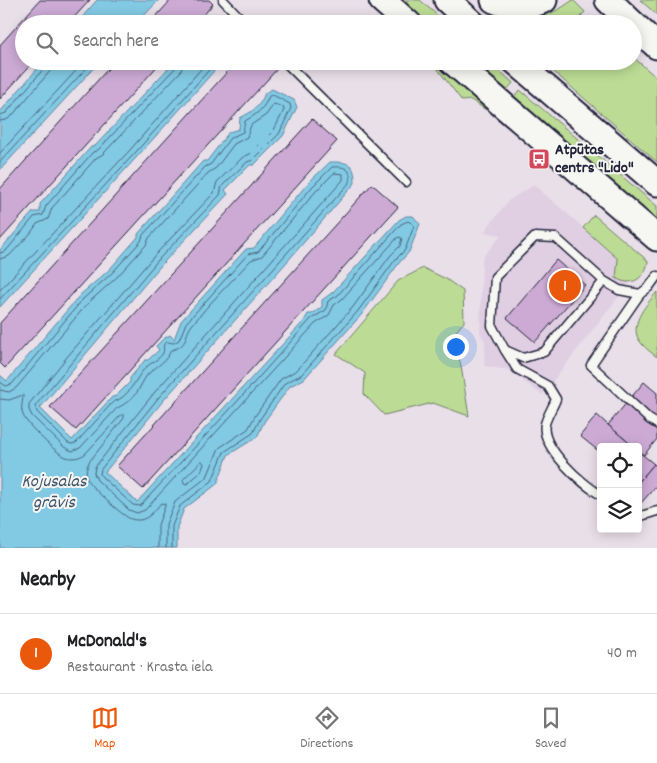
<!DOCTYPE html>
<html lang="en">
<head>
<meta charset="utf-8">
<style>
  body { margin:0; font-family:Dekko,sans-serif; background:#f6f6f6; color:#202124 }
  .controls { position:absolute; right:15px; bottom:15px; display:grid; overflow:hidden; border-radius:5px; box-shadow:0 2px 12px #0003 }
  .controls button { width:45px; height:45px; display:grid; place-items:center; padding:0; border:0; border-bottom:1px solid #e0e0e0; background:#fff; color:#202124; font:25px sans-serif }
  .you { position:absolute; left:455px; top:346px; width:18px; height:18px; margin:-12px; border:4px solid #fff; border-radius:50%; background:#1a73e8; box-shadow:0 0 0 8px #1a73e833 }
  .badge { display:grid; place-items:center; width:32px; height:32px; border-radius:50%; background:#ea580c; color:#fff; font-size:16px; font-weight:700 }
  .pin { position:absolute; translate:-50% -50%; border:2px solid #fff; box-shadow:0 1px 5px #0006 }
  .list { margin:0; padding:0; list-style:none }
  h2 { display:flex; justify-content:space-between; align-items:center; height:65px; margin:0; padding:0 20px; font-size:21px }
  h2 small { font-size:16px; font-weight:400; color:#757577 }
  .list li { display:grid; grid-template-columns:32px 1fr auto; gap:15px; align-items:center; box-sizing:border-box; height:80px; padding:0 20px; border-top:1px solid #e0e0e0 }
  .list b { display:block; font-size:19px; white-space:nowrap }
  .list p { margin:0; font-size:16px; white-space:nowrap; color:#757577 }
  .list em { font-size:16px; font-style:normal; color:#757577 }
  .icon { flex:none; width:28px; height:28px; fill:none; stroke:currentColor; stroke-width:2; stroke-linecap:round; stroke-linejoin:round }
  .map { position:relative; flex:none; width:657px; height:548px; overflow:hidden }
  .search { position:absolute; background:#fff; box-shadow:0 2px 12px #0003; left:15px; right:15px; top:15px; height:55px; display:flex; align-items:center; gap:12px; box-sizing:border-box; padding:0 18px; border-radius:28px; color:#757577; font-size:19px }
  .sheet { height:145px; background:#fff }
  nav { display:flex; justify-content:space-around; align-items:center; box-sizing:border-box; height:70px; border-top:1px solid #e0e0e0; background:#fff; font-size:14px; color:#757577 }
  nav a { display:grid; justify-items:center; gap:2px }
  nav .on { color:#ea580c }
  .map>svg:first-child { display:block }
  .built { fill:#e0cfe3 }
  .green { fill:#bcdc95; stroke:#6f7f68 }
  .water { fill:#82c9e3; stroke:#5c86a0 }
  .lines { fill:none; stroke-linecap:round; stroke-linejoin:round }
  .shore { stroke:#48657e; stroke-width:1 }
  .building { fill:#ccaad4; stroke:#22223b }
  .service-casing { stroke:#22223b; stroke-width:11 }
  .trunk-casing { stroke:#22223b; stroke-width:29 }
  .service { stroke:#f6f6f2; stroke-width:8 }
  .trunk { stroke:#f6f6f2; stroke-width:25 }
  .labels { text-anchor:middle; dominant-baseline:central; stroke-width:4; stroke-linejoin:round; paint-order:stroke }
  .poi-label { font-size:16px; font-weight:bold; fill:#22223b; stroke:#f6f6f2; text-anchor:start }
  .water-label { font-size:18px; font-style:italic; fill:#3f546d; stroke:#f6f6f2 }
</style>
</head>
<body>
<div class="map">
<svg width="657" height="548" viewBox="0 0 657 548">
  <rect width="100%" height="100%" fill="#e9dfe9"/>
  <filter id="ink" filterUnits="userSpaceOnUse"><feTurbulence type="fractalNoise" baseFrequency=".02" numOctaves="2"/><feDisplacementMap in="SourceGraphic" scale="10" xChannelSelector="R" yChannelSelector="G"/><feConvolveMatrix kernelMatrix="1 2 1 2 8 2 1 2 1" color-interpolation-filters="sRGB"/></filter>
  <g filter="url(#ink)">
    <path class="built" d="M534,185L619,258L616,279L630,282L542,395L509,370L484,366L485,341L480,333L482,258L501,235L484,232L509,200Z"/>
    <g class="green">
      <path d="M399,0H420L447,24H426Z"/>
      <path d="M573,0L585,12L573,24H498L494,20L495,17C524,25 549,18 573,0Z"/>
      <path d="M640,0H657V15Z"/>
      <path d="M633,57L657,78V162L546,65L551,61H633Z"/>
      <path d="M470,61H489L513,83L505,92Z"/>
      <path d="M433,63L488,109L486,110L471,100L462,101Z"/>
      <path d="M520,90L657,206V223L512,99Z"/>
      <path d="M594,215L648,261C646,278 631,288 616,278L618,259L583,228Z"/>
      <path d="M423,268L446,279L463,291L464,322L453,335L461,366L469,416L433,403L384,415L364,394L365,373L336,354L398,281Z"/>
      <path d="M657,292V357C652,353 646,349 642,344C626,327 646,305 657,292Z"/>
    </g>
    <g class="water">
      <path d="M97,0H159L136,24H76Z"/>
      <path d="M222,13L232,24H207Z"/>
      <path d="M44,61H100L0,170V112Z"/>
      <path d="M175,61H223C150,144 74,225 0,307V250L33,212H40V204L91,147L95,146Z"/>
      <path d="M272,89L294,100L297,107L283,136L254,165H250L225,190L228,194L163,263L40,408L72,440L112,397L116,396L130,382V378L145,360H148L159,350L156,346L163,339L170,335L174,339L181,321L246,249L254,248L308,183L330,162C349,162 355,163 355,183L286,263L163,401L105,472L137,502L304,321L308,314H312L322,307V300L333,292L399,220L406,216H413L420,224L409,252L399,263L362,314L304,379L290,386L264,422L257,437L228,455L217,484L184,509L177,527V548H0V375L7,381L80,295L109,270L138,237V234L203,161H207L229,132L239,129L240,118C253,111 260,107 265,93Z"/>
    </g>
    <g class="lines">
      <g class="shore">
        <path d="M0,115L6,113L46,66L47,61"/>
        <path d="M0,121L6,120L11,117L51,70L54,61"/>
        <path d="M0,153L85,61"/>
        <path d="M0,162L93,61"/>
        <path d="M0,253L6,251L34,217L43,215L46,206L93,152L98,150L176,67L178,61"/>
        <path d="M0,259L9,256L30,234L37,224L48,219L52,208L96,158L103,154L181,71L184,61"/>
        <path d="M0,290L130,150L208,61"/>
        <path d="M0,299L134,154L217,61"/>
        <path d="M0,382L6,386L12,384L83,299L112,273L141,241L143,235L205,167L211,164L230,138L243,132L245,121C257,114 264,109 269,96L273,95L290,104L291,108L279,134L253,160L247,162L222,186L220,195L159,259L35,406L37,412L68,443L72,444L76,443L113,402C129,398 135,379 145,368C150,363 159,360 163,353C165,349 161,344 167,342C168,342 173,343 174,343L179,340L186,323L248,254L258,252L312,187L332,167C344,166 352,168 350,182L159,397L101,469L100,474L102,477L133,505L140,506L235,404L311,319L326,310L328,301L337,296L401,224L408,221L413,224L414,226L405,250L395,260L358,311L301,375L285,383L260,419L253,433L224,452L212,481L180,506L172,526V548"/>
        <path d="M0,390L9,392L16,388L88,303L117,277L146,245L149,238L208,173L216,168L234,144L247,137L251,125L266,115L274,104L283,107L284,110L274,130L250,154L243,157L217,182L214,193L155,255L67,357L29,404V410L32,416L64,447L72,451L80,448L117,408C125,405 137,395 140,387C143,382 145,377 149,373C157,366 167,361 171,350C189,346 183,337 192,325C210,302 231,282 251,260L262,256L316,191L334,173L343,174V180L154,393L95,467L94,473L97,480L129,510L137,513L145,510L315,324L329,315L334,305L341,300L398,237L402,238L400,246L390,256L353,307L297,370L281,379L255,416L248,429L219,448L207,477L175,502L166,524V548"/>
        <path d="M0,399L9,400L23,395C23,402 20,408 23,415C26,424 57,454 66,457C72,459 79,458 85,454L121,415H124V418L89,462C86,469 85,475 88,481C92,488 122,515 129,518C132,520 136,520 140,520C150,518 155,510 161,503L165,504V506L158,525V548"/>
        <path d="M202,461L204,464L201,472L187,484L184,483L183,480Z"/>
      </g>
    </g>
    <g class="building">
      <path d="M40,0H90L68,24H24V61H34L0,99V45Z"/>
      <path d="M171,0H209L213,4L196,24H149Z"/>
      <path d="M115,61H162L0,240V189Z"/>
      <path d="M237,61H271L278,68L5,368L0,363V323Z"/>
      <path d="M312,119L337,141L76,430L50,407Z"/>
      <path d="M372,184L398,207L143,489L117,466Z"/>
      <path d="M556,260L585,285L535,342L507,318Z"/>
      <path d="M644,382L657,393V439L644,455L638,451V447H634L608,425Z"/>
      <path d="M597,415L608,425L634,447H601V453L580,436Z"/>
      <path d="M638,451L654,464L638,483Z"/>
      <path d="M654,464L657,467V485L641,503L638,501V483Z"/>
    </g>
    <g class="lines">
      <g class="service-casing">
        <g id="service">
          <path d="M223,0L246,24"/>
          <path d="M284,61L406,182"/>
          <path d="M657,276L649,287L640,294L591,365L649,419L657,424"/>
          <path d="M604,281L544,352L523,358L505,350L492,326L495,277L535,237L556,238L604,281L619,290L640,294"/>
          <path d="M505,350L517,369L548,386L556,399C553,407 547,416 545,424C540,447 583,485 601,495"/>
          <path d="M638,517L657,511"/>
        </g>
      </g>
      <g class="trunk-casing">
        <g id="trunk">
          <path d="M382,0L409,24"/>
          <path d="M447,0L473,24"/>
          <path d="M494,0C510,7 527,8 544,0"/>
          <path d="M608,0L633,24"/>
          <path d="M633,24L657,46"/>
          <path d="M452,61L657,238"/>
          <path d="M515,61L657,183"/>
        </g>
      </g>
      <use href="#service" class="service"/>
      <use href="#trunk" class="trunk"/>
    </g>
  </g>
  <defs>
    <g id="bus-square" transform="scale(1.125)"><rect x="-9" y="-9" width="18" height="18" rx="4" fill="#d1495b" stroke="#f6f6f2"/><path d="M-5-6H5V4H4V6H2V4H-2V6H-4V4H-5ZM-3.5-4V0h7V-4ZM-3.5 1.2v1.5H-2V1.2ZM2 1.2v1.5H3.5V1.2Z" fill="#fff"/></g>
  </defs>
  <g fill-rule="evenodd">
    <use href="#bus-square" x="539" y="159"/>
  </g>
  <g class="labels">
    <g class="poi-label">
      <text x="555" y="150">Atpūtas<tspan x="555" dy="18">centrs "Lido"</tspan></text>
    </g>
    <g class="water-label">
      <text x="54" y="482">Kojusalas<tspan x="54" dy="21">grāvis</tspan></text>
    </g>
  </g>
</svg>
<div class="controls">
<button><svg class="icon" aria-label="locate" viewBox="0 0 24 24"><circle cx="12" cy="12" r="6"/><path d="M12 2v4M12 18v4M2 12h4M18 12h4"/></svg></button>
<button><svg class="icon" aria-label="layers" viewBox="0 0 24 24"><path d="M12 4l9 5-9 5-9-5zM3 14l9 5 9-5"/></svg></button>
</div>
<div class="you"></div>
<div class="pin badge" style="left:565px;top:286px">1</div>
<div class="search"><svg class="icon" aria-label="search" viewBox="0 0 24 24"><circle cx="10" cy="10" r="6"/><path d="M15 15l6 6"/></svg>Search here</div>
</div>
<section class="sheet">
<h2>Nearby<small></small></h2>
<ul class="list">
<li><span class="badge">1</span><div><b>McDonald's</b><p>Restaurant · Krasta iela</p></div><em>40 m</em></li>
</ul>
</section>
<nav>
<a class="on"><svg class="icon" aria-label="map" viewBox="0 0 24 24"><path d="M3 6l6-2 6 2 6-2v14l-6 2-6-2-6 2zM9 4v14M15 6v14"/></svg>Map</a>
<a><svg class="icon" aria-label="directions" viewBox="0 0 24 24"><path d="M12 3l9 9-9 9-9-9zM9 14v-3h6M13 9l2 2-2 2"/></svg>Directions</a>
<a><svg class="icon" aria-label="saved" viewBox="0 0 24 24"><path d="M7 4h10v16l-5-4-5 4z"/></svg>Saved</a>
</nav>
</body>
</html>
